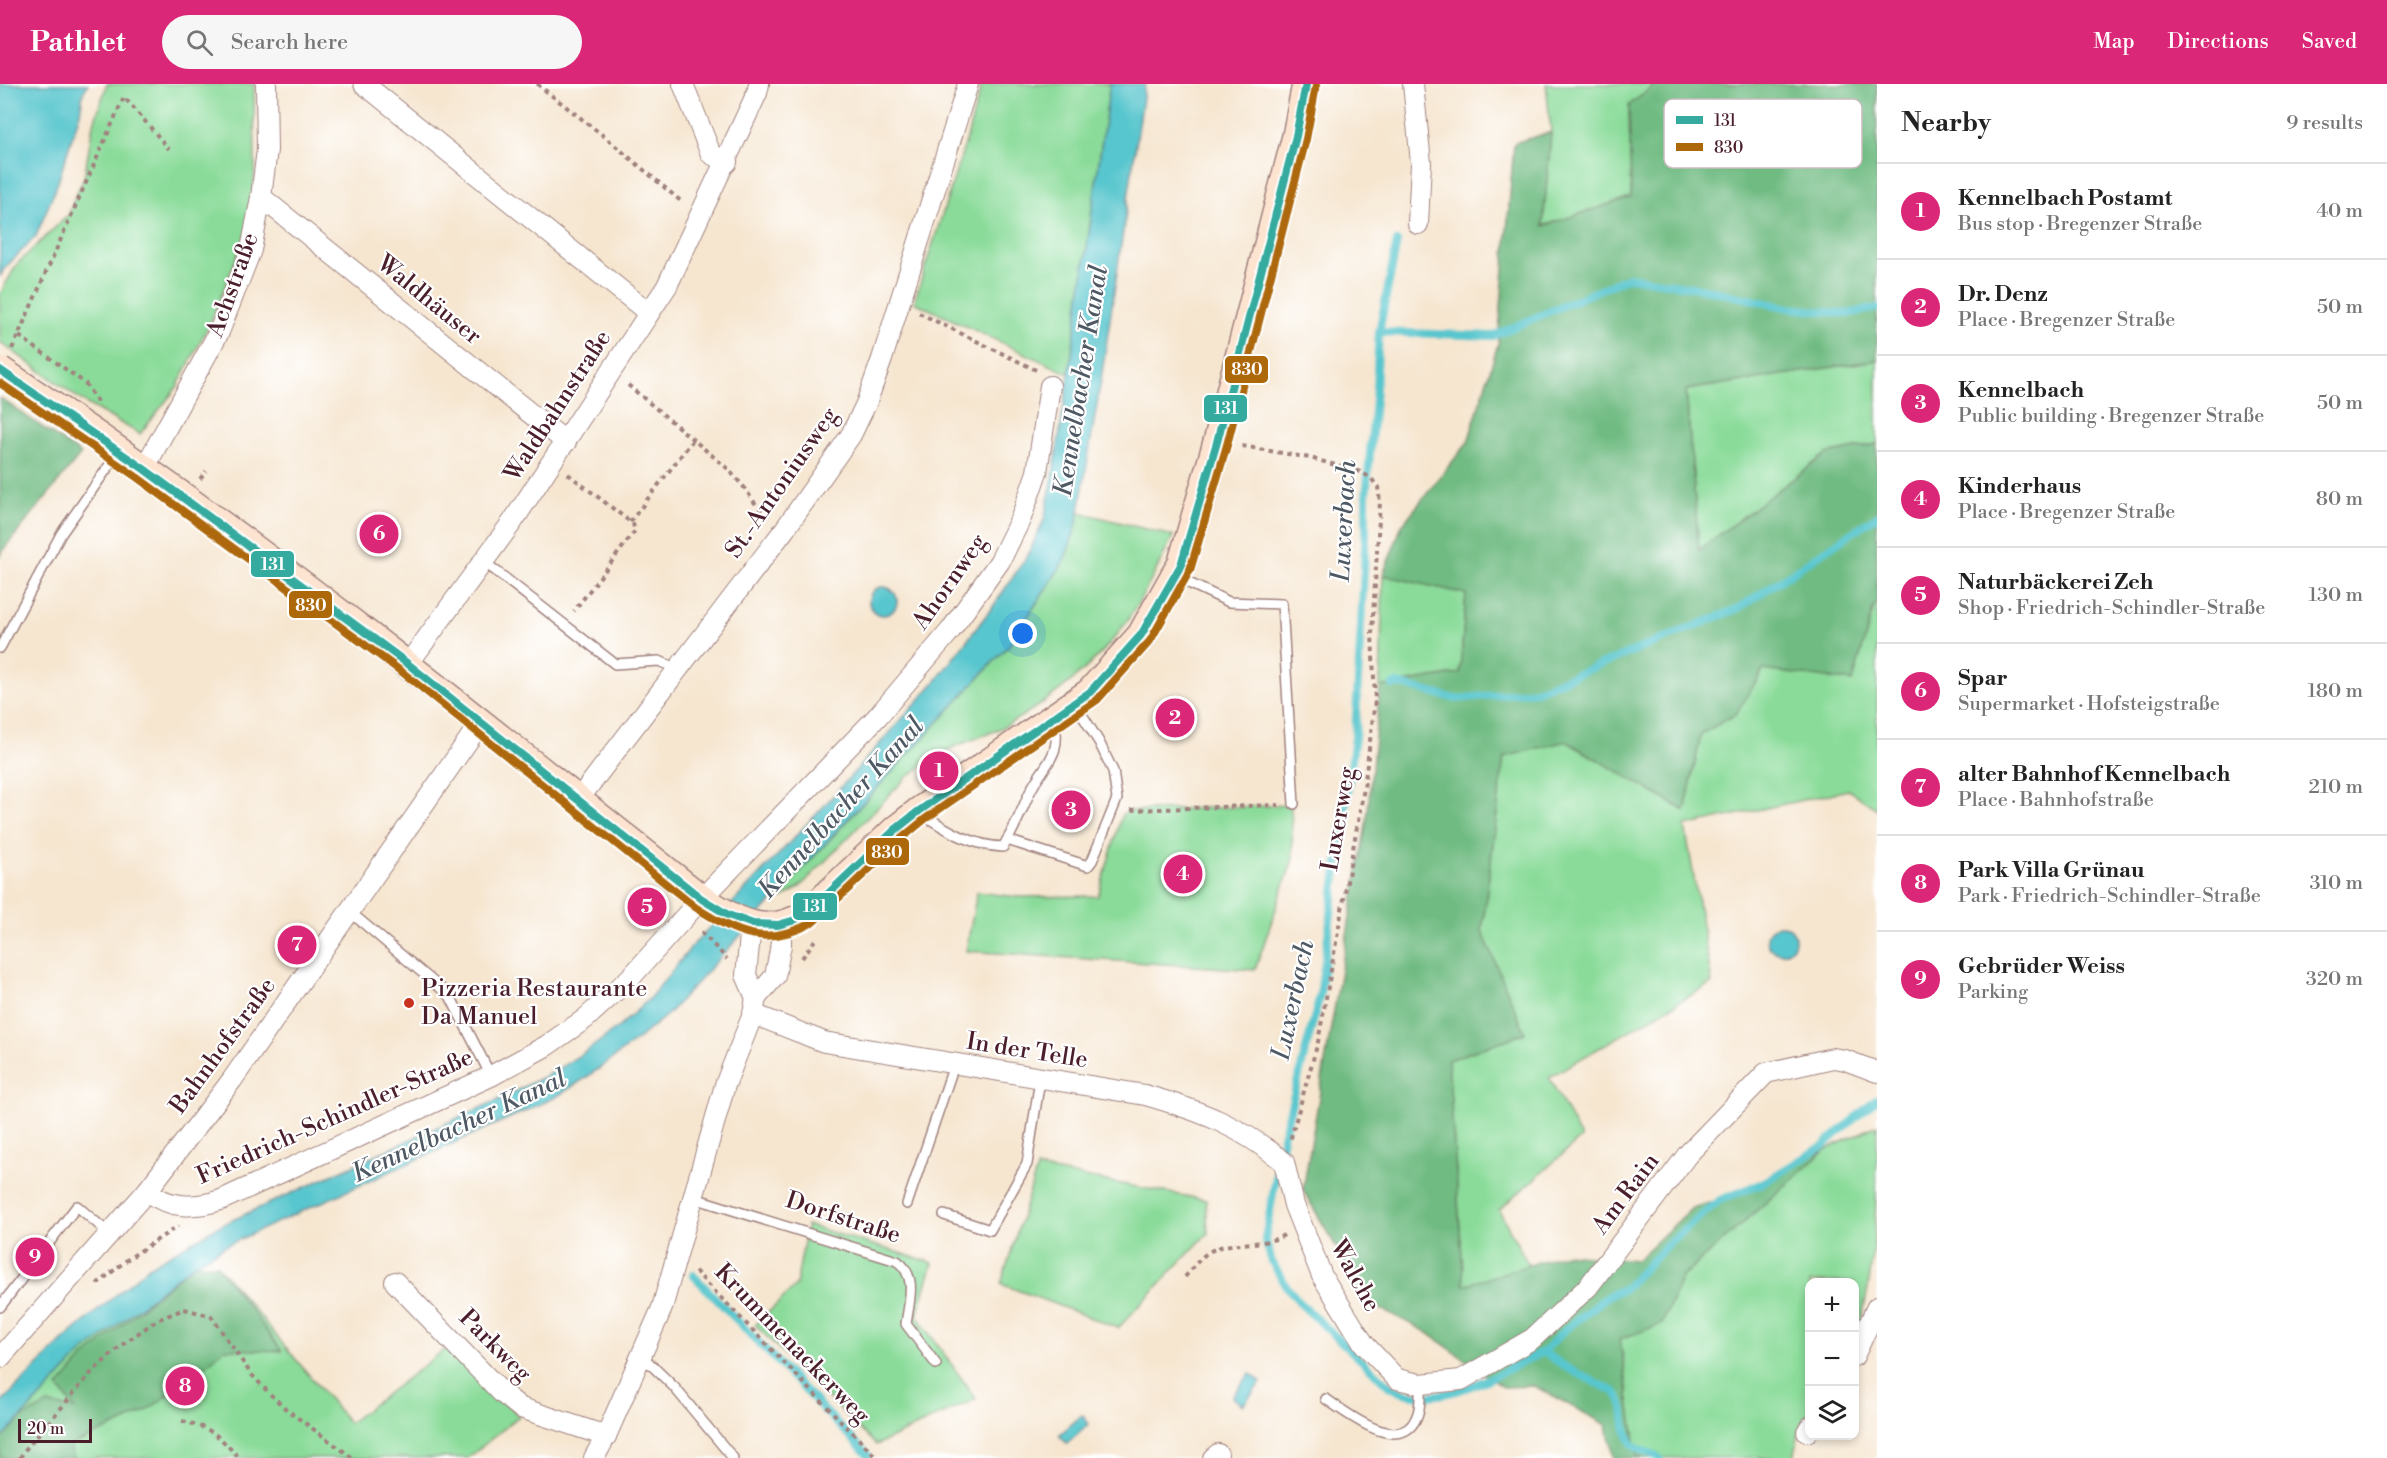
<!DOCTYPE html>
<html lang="en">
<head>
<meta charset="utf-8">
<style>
  body { margin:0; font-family:"Libre Bodoni",serif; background:#f6f6f6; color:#222 }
  .controls { position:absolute; right:18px; bottom:18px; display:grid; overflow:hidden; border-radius:12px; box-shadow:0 3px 9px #0003 }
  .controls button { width:54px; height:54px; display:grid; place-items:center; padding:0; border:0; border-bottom:2px solid #e0e0e0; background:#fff; color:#222; font:30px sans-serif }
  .scale { position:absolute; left:18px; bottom:15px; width:74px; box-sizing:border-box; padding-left:6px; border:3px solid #4a1f2b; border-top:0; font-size:16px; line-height:21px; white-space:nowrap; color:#4a1f2b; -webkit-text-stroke:4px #fff; paint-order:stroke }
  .you { position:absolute; left:1023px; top:550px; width:21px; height:21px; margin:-15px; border:4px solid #fff; border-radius:50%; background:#1a73e8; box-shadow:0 0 0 9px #1a73e833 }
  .badge { display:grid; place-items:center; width:39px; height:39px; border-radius:50%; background:#db2777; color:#fff; font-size:20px; font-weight:700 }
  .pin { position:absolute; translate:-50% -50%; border:3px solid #fff; box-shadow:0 2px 6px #0006 }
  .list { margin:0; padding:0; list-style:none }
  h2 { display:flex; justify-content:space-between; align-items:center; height:78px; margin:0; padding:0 24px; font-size:26px }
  h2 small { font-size:20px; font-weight:400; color:#767676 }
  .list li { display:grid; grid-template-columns:39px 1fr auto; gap:18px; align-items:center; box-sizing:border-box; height:96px; padding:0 24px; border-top:2px solid #e0e0e0 }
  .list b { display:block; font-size:22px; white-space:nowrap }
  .list p { margin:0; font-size:20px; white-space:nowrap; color:#767676 }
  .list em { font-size:20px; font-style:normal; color:#767676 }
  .icon { flex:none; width:33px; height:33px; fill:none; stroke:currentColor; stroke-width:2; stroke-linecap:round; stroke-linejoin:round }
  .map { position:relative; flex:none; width:1877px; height:1374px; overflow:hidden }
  header { display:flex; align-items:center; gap:36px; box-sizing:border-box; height:84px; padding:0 30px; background:#db2777; color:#fff }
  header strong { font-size:28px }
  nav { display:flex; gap:33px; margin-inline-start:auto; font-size:21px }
  .search { width:420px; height:54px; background:#f6f6f6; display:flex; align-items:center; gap:15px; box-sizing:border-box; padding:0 21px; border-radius:33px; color:#767676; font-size:22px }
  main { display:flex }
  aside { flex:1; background:#fff }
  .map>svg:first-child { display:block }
  .green { fill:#8adb9a; stroke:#6a7d62; stroke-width:1.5 }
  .forest { fill:#6fbb82; stroke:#5c6d56; stroke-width:1.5 }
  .water { fill:#59c6ce; stroke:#52727c; stroke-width:1.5 }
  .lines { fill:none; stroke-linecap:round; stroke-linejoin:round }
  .stream { stroke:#59c6ce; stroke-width:8 }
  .lane-casing { stroke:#a0827e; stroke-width:12 }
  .street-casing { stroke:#a0827e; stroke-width:22 }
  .secondary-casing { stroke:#a0827e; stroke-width:30 }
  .path { stroke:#a0827e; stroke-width:4; stroke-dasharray:4.5 4.5; stroke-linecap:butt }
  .lane { stroke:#fff; stroke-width:9 }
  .street { stroke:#fff; stroke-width:20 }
  .secondary { stroke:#fde4d1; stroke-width:27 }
  .secondary-bridge-casing { stroke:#a0827e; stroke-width:30; stroke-linecap:butt }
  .secondary-bridge { stroke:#fde4d1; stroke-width:27 }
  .bus-1-casing { stroke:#fff; stroke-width:12 }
  .bus-2-casing { stroke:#fff; stroke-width:12 }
  .bus-1 { stroke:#35aa9e; stroke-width:8 }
  .bus-2 { stroke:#ad680a; stroke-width:8 }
  .poi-dot { fill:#c8321e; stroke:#fff; stroke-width:2 }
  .labels { text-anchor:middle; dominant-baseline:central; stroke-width:4.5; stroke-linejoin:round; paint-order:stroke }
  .street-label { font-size:24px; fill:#4a1f2b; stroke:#fff }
  .poi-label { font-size:24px; fill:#4a1f2b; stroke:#fff; text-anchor:start }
  .water-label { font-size:26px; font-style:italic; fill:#4f5964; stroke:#fff }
  .key { fill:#fff; stroke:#c9bcbf; stroke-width:1.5 }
  .key-label { font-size:16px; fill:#4a1f2b }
  .line-badge { stroke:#fff; stroke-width:2 }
  .badge-label { font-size:16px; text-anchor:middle; font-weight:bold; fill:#fff }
</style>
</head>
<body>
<header>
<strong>Pathlet</strong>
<div class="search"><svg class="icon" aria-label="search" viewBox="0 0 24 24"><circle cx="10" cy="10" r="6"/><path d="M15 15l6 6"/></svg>Search here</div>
<nav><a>Map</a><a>Directions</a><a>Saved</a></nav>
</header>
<main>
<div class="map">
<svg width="1877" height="1374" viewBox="0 0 1877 1374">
  <rect width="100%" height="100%" fill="#fff"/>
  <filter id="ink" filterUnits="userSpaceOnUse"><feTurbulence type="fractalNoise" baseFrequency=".0167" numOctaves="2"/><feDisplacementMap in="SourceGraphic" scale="12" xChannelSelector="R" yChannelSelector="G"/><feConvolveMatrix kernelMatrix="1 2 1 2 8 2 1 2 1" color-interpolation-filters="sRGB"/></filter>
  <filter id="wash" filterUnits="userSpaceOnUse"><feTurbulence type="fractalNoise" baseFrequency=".008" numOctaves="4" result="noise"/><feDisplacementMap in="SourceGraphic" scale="24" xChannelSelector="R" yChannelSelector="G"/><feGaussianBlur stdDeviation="1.35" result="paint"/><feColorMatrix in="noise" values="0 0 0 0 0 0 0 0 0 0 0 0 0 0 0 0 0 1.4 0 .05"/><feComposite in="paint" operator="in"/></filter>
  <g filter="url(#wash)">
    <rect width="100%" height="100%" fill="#f6e6d0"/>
    <g class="green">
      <path d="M107,0H254L255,85L251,137L211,237L177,303L140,350L87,320L0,258V210L17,180L69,130L76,110L84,95L92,45Z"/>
      <path d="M982,0H1110L1069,290L914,218L966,57Z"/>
      <path d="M1546,0H1656L1629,22L1631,113L1543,142L1551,48Z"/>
      <path d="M1877,276V360L1826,370L1699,466L1686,306Z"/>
      <path d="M1079,428L1173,452C1159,481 1145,510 1127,537C1099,579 1051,616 1007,641C991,650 973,655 956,662C938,670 922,682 906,694L800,803L783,814L775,815L1009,561L1063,479L1075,447Z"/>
      <path d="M1383,491L1466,510L1460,590L1380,603Z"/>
      <path d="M1877,519V725L1848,706L1685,742L1712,899L1549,993L1581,1054L1499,1126L1529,1182L1464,1202L1448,976L1525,949L1482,847L1504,673L1566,657L1685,727L1701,650L1736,630L1763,586L1853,597L1874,522Z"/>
      <path d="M1291,721L1293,775L1255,886L966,867L977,808L1017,813L1098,812L1122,730L1130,727Z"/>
      <path d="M1877,1041C1877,1108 1877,1195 1855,1255L1854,1198H1810L1809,1330L1800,1343L1794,1374H1644L1637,1371L1620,1254L1662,1240L1682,1193L1825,1066Z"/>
      <path d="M1037,1084L1206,1116L1208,1149L1118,1244L1001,1200Z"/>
      <path d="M807,1141L933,1179L917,1232L976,1315L876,1361L755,1241L796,1202Z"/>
      <path d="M194,1180L217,1181L349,1339L448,1263L519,1332L468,1374H0V1356L81,1270Z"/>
    </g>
    <g class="forest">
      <path d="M1656,0H1877V276L1686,306L1699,466L1826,370L1877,360V519L1874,522L1853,597L1763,586L1736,630L1701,650L1685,727L1566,657L1504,673L1482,847L1525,949L1448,976L1464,1201L1565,1170L1637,1176L1692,1124L1720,1116L1825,1066L1682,1193L1662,1240L1620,1255L1637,1371L1644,1374H1613L1607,1341L1534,1302L1503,1303L1425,1247L1369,1219L1303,1106L1367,735L1380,603L1460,589L1466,510L1383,491L1402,441L1468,358L1498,260L1514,59L1551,48L1543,142L1631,113L1629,21Z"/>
      <path d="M0,314L81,370L4,465L0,473Z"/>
      <path d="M194,1180L217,1181L282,1267L224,1265L201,1287L145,1328L70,1362L74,1374H0V1356L21,1334L48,1320L75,1325L58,1303L84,1273Z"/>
    </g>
    <g class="water">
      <path d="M0,0H88L83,9L80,29L57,101L36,152L4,185L0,193Z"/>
      <path d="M1110,0H1145L1101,296L1079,428L1075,447L1063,479L1009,561L668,930C631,961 595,990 554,1014L227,1161L194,1180L81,1270L0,1356V1320L64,1255L150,1182L217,1143L502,1014L555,987L588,966L621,941L649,915L693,861L823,723L935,598L994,521L1028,471L1044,436L1052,397L1069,290Z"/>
      <circle cx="883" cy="517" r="14"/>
      <circle cx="1781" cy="855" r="14"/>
      <path d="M1250,1289L1261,1298L1243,1321L1232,1313Z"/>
      <path d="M1082,1331L1089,1340L1067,1360L1059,1351Z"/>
    </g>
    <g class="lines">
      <g class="stream">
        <path d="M1397,158L1379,248L1376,305L1366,412V447L1355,653L1320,911L1283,1053L1265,1155L1272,1178L1286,1202L1303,1222L1390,1303C1437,1330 1500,1288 1543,1268L1569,1285L1615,1308C1629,1322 1620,1342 1631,1358C1639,1370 1650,1366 1659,1374"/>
        <path d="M1379,248L1493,252L1629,193L1704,205L1789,224L1847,230L1877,224"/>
        <path d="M1393,601L1398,600L1456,615L1536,607L1739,524L1877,432"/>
        <path d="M693,1191L868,1371"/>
        <path d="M1543,1268L1567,1244L1609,1211L1624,1205L1672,1156L1720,1116L1763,1099L1823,1062L1877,1015"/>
      </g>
    </g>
  </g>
  <g filter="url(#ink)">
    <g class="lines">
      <g class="lane-casing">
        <g id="lane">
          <path d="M483,477L615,580L659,577L678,585"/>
          <path d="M1176,493L1229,518L1282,520L1294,720"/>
          <path d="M0,564L61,450L118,369"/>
          <path d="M921,729C946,746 973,762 1003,763C1015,745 1021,727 1030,708C1044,679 1063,673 1054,635"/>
          <path d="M1007,756L1088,782L1092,777L1117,715L1113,687L1099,658L1076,621"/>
          <path d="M349,827L450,912L491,992"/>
          <path d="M694,1114L897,1177C918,1192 909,1217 906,1240L936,1280"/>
          <path d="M907,1120L954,981"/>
          <path d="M944,1131L990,1146L1027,1080L1040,995"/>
          <path d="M0,1223L77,1122L111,1151"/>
          <path d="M641,1271L674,1303L733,1374"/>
          <path d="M1326,1315C1349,1331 1404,1374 1418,1329C1421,1320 1420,1309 1420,1300"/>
        </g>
      </g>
      <g class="street-casing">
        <g id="street">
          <path d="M364,0L649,229"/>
          <path d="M683,0L711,70L727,78"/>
          <path d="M1413,0L1421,79L1418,140"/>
          <path d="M261,113L566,358"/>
          <path d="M144,385L219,248L251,166L261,113L267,66L266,0"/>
          <path d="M408,580L513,437L667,202L757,9L759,0"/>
          <path d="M578,716L785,445L851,351L866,320L882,275L968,0"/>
          <path d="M751,842L746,891L756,914"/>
          <path d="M753,930L824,958L1145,1011C1201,1027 1238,1041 1284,1078L1294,1121L1322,1192L1364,1260L1397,1295L1420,1300L1461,1296L1532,1255L1588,1203L1688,1070L1766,989L1833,974L1845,976L1877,988"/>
          <path d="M147,1107C170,1125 195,1124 221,1116L491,992L546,962L585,935L632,892L690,827L878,632L950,547L1000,477L1021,434L1037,388L1050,302"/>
          <path d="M395,1198L502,1309L521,1324L606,1352"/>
          <path d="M1854,1272L1877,1223"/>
          <path d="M0,1274L147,1107L232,996L481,638"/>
          <path d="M1807,1348L1810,1343"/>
          <path d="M594,1374L606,1352L662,1224L725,1001L753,930L756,914L775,892L781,861V841"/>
          <path d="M1213,1374L1218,1370"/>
        </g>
      </g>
      <g class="secondary-casing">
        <path id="secondary" d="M61,327C283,478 492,647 702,815C740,838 764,855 807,830L895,746L919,727L1090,608L1141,551L1174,492L1181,481L1217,358L1296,52L1306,0"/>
      </g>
      <g class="path">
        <path d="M537,0L605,53L683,119"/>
        <path d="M919,229L1036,286"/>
        <path d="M19,252L85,299L99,321"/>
        <path d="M12,265L124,13L169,65"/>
        <path d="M628,301L727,384L743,402L757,422L769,432"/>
        <path d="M1242,362L1310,374L1361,388L1371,394L1378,403L1380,418L1372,549L1375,617L1364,704L1318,958L1290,1057"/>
        <path d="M568,390L633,440L635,447L574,527"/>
        <path d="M200,395L206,387"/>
        <path d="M630,438L693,356"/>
        <path d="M1131,726L1279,721"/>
        <path d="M701,848L727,875"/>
        <path d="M802,874L815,856"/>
        <path d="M695,1187L877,1374"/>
        <path d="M1185,1193C1192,1185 1198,1176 1207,1169C1231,1154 1260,1165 1284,1151"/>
        <path d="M97,1200L128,1175L178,1142"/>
        <path d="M182,1337C212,1344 218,1351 239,1374"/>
        <path d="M20,1374L24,1367L92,1288L123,1260L157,1236L184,1225L211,1232L251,1290L270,1310L287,1326L353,1374"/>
      </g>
      <use href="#lane" class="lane"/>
      <use href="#street" class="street"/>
      <use href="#secondary" class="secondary"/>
      <g class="secondary-bridge-casing">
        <path id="secondary-bridge" d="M0,286L61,327"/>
      </g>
      <use href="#secondary-bridge" class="secondary-bridge"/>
      <g class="bus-1-casing">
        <path id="bus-1" d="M0,286L144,385L408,580L702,815L728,831L753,840L778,841L792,837L807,830L895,746L919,727L1090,608L1141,551L1181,481L1217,358L1296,52L1306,0"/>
      </g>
      <g class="bus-2-casing">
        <path id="bus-2" d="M0,299L138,394L402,588L695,823C737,850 767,864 813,838L902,754L925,735L1097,616L1150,557L1190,486L1227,361L1306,55L1316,2"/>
      </g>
      <use href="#bus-1" class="bus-1"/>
      <use href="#bus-2" class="bus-2"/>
    </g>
  </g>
  <circle class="poi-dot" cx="409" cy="919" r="6"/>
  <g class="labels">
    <g class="street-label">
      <text transform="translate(233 201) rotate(-70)">Achstraße</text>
      <text transform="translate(429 216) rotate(39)">Waldhäuser</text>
      <text transform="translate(558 322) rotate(-57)">Waldbahnstraße</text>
      <text transform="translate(782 399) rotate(-55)">St.-Antoniusweg</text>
      <text transform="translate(950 498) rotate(-55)">Ahornweg</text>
      <text transform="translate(1339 735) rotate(-80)">Luxerweg</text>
      <text transform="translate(223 962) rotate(-54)">Bahnhofstraße</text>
      <text transform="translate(1027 967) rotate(9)">In der Telle</text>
      <text transform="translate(335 1033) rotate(-24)">Friedrich-Schindler-Straße</text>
      <text transform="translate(1626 1110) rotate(-53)">Am Rain</text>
      <text transform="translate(843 1134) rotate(18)">Dorfstraße</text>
      <text transform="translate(1355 1192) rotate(61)">Walche</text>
      <text transform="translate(792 1260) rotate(46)">Krummenackerweg</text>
      <text transform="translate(495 1262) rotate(45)">Parkweg</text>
    </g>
    <g class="poi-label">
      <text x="421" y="905">Pizzeria Restaurante<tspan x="421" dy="28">Da Manuel</tspan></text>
    </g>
    <g class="water-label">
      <text transform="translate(1081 297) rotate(-81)">Kennelbacher Kanal</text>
      <text transform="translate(1344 437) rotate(-87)">Luxerbach</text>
      <text transform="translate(841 724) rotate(-48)">Kennelbacher Kanal</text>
      <text transform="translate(1293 916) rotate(-78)">Luxerbach</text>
      <text transform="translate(459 1042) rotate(-25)">Kennelbacher Kanal</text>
    </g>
  </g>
  <rect x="1664" y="15" width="198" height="69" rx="9" class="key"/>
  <rect x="1676" y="32" width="27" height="8" fill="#35aa9e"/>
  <rect x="1676" y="59" width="27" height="8" fill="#ad680a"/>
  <g class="key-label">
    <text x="1714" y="42">131</text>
    <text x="1714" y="69">830</text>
  </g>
  <g class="line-badge">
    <rect x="1224" y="271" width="45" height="29" rx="6" fill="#ad680a"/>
    <rect x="1203" y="310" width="45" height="29" rx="6" fill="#35aa9e"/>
    <rect x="250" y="466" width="45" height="28" rx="6" fill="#35aa9e"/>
    <rect x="288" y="506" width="45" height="29" rx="6" fill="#ad680a"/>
    <rect x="865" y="753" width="45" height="29" rx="6" fill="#ad680a"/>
    <rect x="792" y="808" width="46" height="29" rx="6" fill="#35aa9e"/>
  </g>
  <g class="badge-label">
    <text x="1247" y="291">830</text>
    <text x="1226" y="330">131</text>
    <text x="273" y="486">131</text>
    <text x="311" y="527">830</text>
    <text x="887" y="774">830</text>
    <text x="815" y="828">131</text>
  </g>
</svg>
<div class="controls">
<button>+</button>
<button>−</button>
<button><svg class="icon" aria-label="layers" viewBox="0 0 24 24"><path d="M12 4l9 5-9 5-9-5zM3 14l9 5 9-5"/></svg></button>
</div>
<div class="scale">20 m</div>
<div class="you"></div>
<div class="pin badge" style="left:939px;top:687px">1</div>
<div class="pin badge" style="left:1175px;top:634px">2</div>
<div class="pin badge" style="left:1071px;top:726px">3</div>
<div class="pin badge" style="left:1183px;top:790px">4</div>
<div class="pin badge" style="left:647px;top:823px">5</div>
<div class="pin badge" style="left:379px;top:450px">6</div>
<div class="pin badge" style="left:297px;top:861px">7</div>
<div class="pin badge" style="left:185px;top:1302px">8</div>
<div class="pin badge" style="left:35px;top:1173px">9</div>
</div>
<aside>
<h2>Nearby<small>9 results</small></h2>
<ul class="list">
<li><span class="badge">1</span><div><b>Kennelbach Postamt</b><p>Bus stop · Bregenzer Straße</p></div><em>40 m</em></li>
<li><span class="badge">2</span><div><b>Dr. Denz</b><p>Place · Bregenzer Straße</p></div><em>50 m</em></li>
<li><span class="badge">3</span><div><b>Kennelbach</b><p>Public building · Bregenzer Straße</p></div><em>50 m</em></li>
<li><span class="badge">4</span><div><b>Kinderhaus</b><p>Place · Bregenzer Straße</p></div><em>80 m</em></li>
<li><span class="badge">5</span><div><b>Naturbäckerei Zeh</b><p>Shop · Friedrich-Schindler-Straße</p></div><em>130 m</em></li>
<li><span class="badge">6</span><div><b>Spar</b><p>Supermarket · Hofsteigstraße</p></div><em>180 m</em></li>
<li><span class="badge">7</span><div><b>alter Bahnhof Kennelbach</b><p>Place · Bahnhofstraße</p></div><em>210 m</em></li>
<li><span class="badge">8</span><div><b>Park Villa Grünau</b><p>Park · Friedrich-Schindler-Straße</p></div><em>310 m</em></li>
<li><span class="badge">9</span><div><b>Gebrüder Weiss</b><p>Parking</p></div><em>320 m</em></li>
</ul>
</aside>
</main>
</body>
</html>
